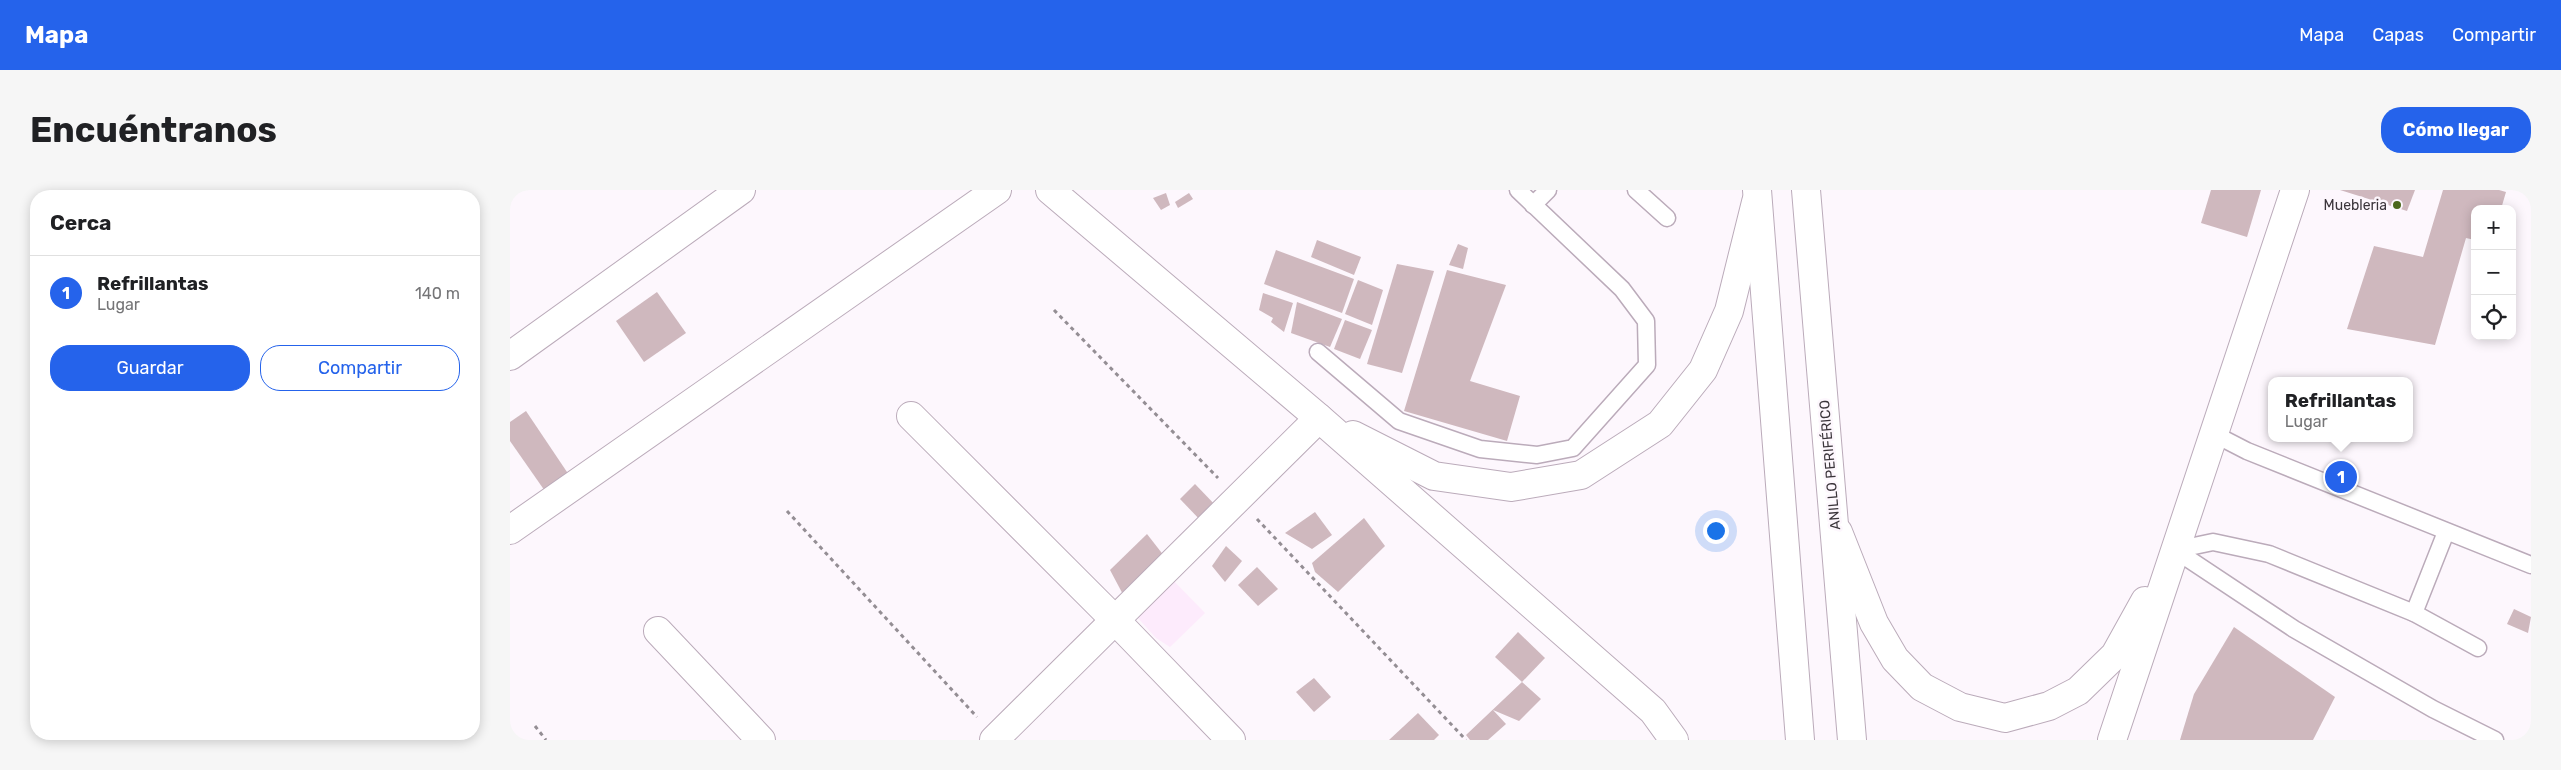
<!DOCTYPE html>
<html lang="es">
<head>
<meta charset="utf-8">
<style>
  body { margin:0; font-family:Rubik,sans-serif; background:#f6f6f6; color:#202124 }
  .controls { position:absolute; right:15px; top:15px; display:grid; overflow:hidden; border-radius:10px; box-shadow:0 2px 12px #0003 }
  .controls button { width:45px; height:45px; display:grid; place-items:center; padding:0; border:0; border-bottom:1px solid #e0e0e0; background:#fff; color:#202124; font:25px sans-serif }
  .you { position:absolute; left:1205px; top:340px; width:18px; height:18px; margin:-12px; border:4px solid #fff; border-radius:50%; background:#1a73e8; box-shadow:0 0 0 8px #1a73e833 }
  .badge { display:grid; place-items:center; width:32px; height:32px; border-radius:50%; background:#2563eb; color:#fff; font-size:16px; font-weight:700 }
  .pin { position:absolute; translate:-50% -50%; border:2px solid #fff; box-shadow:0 1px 5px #0006 }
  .popup { position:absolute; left:1758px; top:187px; width:145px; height:65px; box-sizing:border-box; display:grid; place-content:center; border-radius:10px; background:#fff; filter:drop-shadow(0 1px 4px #0005); font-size:16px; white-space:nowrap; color:#757577 }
  .popup b { font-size:19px; color:#202124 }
  .popup::after { content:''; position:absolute; left:50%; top:100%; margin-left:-10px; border:10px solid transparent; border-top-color:#fff }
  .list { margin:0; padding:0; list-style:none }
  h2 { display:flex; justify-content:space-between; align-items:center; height:65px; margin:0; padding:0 20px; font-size:21px }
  h2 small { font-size:16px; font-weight:400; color:#757577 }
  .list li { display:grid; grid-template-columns:32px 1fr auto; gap:15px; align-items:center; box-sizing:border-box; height:75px; padding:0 20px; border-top:1px solid #e0e0e0 }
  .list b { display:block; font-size:19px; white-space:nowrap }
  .list p { margin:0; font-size:16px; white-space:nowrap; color:#757577 }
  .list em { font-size:16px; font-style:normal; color:#757577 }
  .actions { display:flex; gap:10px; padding:15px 20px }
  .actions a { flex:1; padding:11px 0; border:1px solid #2563eb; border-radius:20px; text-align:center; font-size:18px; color:#2563eb }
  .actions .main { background:#2563eb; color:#fff }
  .icon { flex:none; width:28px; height:28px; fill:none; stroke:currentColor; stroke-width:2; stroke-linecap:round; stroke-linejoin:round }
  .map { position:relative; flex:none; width:2021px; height:550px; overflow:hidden; border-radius:20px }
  header { display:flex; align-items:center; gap:30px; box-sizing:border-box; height:70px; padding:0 25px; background:#2563eb; color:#fff }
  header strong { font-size:24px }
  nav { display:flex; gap:28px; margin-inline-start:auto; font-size:18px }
  .intro { display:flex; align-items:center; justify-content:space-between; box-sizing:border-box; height:120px; padding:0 30px }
  h1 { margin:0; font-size:35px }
  .button { padding:12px 22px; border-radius:20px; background:#2563eb; color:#fff; font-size:18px; font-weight:700 }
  main { display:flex; gap:30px; padding:0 30px }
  aside { flex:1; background:#fff; border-radius:20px; box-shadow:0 2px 12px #0003 }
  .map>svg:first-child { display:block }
  .built { fill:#fdebfc }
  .building { fill:#cfb8be }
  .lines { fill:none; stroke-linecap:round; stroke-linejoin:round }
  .service-casing { stroke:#bbabba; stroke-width:19 }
  .minor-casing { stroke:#bbabba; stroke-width:30 }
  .tertiary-casing { stroke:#bbabba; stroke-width:30 }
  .trunk-casing { stroke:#bbabba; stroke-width:30 }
  .path { stroke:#948e94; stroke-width:3; stroke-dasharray:4 4; stroke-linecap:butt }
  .service { stroke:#fff; stroke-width:16 }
  .minor { stroke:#fff; stroke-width:28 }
  .tertiary { stroke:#fff; stroke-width:28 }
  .trunk { stroke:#fff; stroke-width:28 }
  .poi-dot { fill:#4b681c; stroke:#fdf7fd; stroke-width:2 }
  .labels { text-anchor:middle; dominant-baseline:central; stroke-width:5; stroke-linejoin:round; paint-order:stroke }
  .poi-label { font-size:14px; fill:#3b353b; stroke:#fdf7fd; text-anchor:end }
  .street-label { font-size:14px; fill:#3b353b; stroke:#fdf7fd }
</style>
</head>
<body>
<header>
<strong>Mapa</strong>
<nav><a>Mapa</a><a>Capas</a><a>Compartir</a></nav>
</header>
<div class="intro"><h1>Encuéntranos</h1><a class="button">Cómo llegar</a></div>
<main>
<aside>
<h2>Cerca<small></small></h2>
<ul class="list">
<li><span class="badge">1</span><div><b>Refrillantas</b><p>Lugar</p></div><em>140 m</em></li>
</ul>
<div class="actions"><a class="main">Guardar</a><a>Compartir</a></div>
</aside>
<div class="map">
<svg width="2021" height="550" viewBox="0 0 2021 550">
  <rect width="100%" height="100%" fill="#fdf7fd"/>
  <path class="built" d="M654,381L695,423L660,457L646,448L618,417Z"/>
  <g class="building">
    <path d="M1701,0H1751L1737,47L1691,33Z"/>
    <path d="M1830,0H1905L1897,21Z"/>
    <path d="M1933,0H1989L1996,2L1991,19H1965V50L1956,48L1925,155L1837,139L1864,56L1913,67Z"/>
    <path d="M656,3L660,15L651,20L643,8Z"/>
    <path d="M679,3L683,9L668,18L665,12Z"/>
    <path d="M807,50L851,67L844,85L801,67Z"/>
    <path d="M948,54L958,58L953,79L939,75Z"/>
    <path d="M766,60L844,89L832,123L754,94Z"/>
    <path d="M887,74L924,81L892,183L857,174Z"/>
    <path d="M937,80L996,95L960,191L1010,206L997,251L894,221Z"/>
    <path d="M848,90L873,100L862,135L835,124Z"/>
    <path d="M147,102L176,143L134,172L106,131Z"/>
    <path d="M753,103L783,113L774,142L761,132L763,128L749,120Z"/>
    <path d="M787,112L832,129L820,157L781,143Z"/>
    <path d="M835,130L862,140L850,169L824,159Z"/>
    <path d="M16,221L61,288L37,304L0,251V232Z"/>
    <path d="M685,294L709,319L694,334L670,309Z"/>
    <path d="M805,322L822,345L802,359L775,343Z"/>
    <path d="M854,328L875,356L828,402L805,382L802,373Z"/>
    <path d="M637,344L658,371L617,412L600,380Z"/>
    <path d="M716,356L732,371L715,392L702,376Z"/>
    <path d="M747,377L768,399L748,416L728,395Z"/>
    <path d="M2004,419L2021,427L2018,443L1997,434Z"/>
    <path d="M1724,437L1825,507L1803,550H1670L1684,504Z"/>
    <path d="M1008,442L1035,468L1012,492L985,467Z"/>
    <path d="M804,488L821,507L804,522L786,502Z"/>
    <path d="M1012,492L1031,509L1009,531L983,520L996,534L978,550H960L956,545Z"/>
    <path d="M908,523L929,545L924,550H879Z"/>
  </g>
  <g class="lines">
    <g class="service-casing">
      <g id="service">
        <path d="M1126,0L1157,28"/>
        <path d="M1023,15L1038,0"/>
        <path d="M808,162L889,231L970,259L1027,265L1063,258L1137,175L1136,131L1112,99L1008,0"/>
        <path d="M1704,244L1737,261L2021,375"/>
        <path d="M1665,360L1784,439L1923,519L1985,550"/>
        <path d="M1665,360L1703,352L1759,364L1904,423L1968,458"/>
        <path d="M1904,423L1936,342"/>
      </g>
    </g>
    <g class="minor-casing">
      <g id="minor">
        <path d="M0,166L231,0"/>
        <path d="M401,226L605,430L721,550"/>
        <path d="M0,340L487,0"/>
        <path d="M148,441L251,550"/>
        <path d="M484,550L809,228"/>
      </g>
    </g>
    <g class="tertiary-casing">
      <g id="tertiary">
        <path d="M540,0L809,228L1143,521L1164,550"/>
        <path d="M843,245L924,286L1001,297L1071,285L1150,234L1193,180L1219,121L1246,12"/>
        <path d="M1328,342L1364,433L1385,469L1412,497L1450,517L1495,528L1539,516L1568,501L1605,465L1635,411"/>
        <path d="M1602,550L1785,0"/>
      </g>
    </g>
    <g class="trunk-casing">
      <g id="trunk">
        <path d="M1247,0L1290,550"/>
        <path d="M1296,0L1342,550"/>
      </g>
    </g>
    <g class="path">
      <path d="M544,120L708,288"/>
      <path d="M277,321L467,527"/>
      <path d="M747,329L956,550"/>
      <path d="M25,536L36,550"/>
    </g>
    <use href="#service" class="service"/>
    <use href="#minor" class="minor"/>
    <use href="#tertiary" class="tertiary"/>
    <use href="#trunk" class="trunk"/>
  </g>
  <circle class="poi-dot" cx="1887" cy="15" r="5"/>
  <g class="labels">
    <g class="poi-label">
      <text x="1877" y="15">Muebleria</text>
    </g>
    <g class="street-label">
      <text transform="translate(1320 275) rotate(-95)">ANILLO PERIFÉRICO</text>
    </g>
  </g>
</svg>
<div class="controls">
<button>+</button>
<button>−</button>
<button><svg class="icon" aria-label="locate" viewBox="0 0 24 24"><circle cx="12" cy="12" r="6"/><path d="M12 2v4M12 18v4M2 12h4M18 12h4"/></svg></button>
</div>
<div class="you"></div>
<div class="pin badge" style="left:1831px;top:287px">1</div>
<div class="popup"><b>Refrillantas</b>Lugar</div>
</div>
</main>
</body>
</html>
